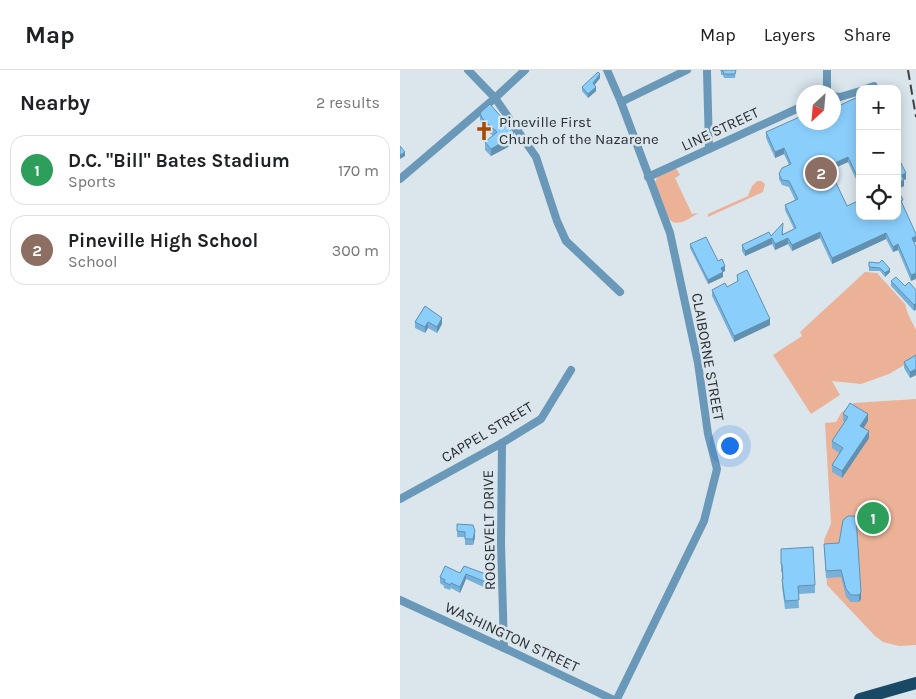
<!DOCTYPE html>
<html lang="en">
<head>
<meta charset="utf-8">
<style>
  body { margin:0; font-family:Karla,sans-serif; background:#f6f6f6; color:#202124 }
  .controls { position:absolute; right:15px; top:15px; display:grid; overflow:hidden; border-radius:10px; box-shadow:0 2px 12px #0003 }
  .controls button { width:45px; height:45px; display:grid; place-items:center; padding:0; border:0; border-bottom:1px solid #e0e0e0; background:#fff; color:#202124; font:25px sans-serif }
  .compass { position:absolute; left:396px; top:15px; width:45px; height:45px; border-radius:50%; background:#fff; box-shadow:0 2px 12px #0003; rotate:206deg }
  .you { position:absolute; left:329px; top:375px; width:18px; height:18px; margin:-12px; border:4px solid #fff; border-radius:50%; background:#1a73e8; box-shadow:0 0 0 8px #1a73e833 }
  .badge { display:grid; place-items:center; width:32px; height:32px; border-radius:50%; background:#a94805; color:#fff; font-size:16px; font-weight:700 }
  .pin { position:absolute; translate:-50% -50%; border:2px solid #fff; box-shadow:0 1px 5px #0006 }
  .list { margin:0; padding:0; list-style:none }
  h2 { display:flex; justify-content:space-between; align-items:center; height:65px; margin:0; padding:0 20px; font-size:21px }
  h2 small { font-size:16px; font-weight:400; color:#757577 }
  .list li { display:grid; grid-template-columns:32px 1fr auto; gap:15px; align-items:center; box-sizing:border-box; height:70px; margin:0 10px 10px; padding:0 10px; border:1px solid #e0e0e0; border-radius:15px }
  .list b { display:block; font-size:19px; white-space:nowrap }
  .list p { margin:0; font-size:16px; white-space:nowrap; color:#757577 }
  .list em { font-size:16px; font-style:normal; color:#757577 }
  .icon { flex:none; width:28px; height:28px; fill:none; stroke:currentColor; stroke-width:2; stroke-linecap:round; stroke-linejoin:round }
  .map { position:relative; flex:none; width:516px; height:629px; overflow:hidden }
  header { display:flex; align-items:center; gap:30px; box-sizing:border-box; height:70px; padding:0 25px; background:#fff; border-bottom:1px solid #e0e0e0 }
  header strong { font-size:24px }
  nav { display:flex; gap:28px; margin-inline-start:auto; font-size:18px }
  main { display:flex }
  aside { flex:1; background:#fff }
  .map>svg:first-child { display:block }
  .green { fill:#ebb298 }
  .lines { fill:none; stroke-linecap:round; stroke-linejoin:round }
  .minor { stroke:#6998b8; stroke-width:8 }
  .trunk { stroke:#1a4966; stroke-width:12 }
  .rail { stroke:#3c4144; stroke-width:2; stroke-dasharray:10 5; stroke-linecap:butt }
  .wall { fill:#77b1d9 }
  .shaded-wall { fill:#6190b0 }
  .building { fill:#8acefc; stroke:#6190b0 }
  .labels { text-anchor:middle; dominant-baseline:central; stroke-width:5; stroke-linejoin:round; paint-order:stroke }
  .poi-label { font-size:15px; fill:#2a2e31; stroke:#dae5ec; text-anchor:start }
  .street-label { font-size:15px; fill:#2a2e31; stroke:#dae5ec }
</style>
</head>
<body>
<header>
<strong>Map</strong>
<nav><a>Map</a><a>Layers</a><a>Share</a></nav>
</header>
<main>
<aside>
<h2>Nearby<small>2 results</small></h2>
<ul class="list">
<li><span class="badge" style="background:#2e9e5b">1</span><div><b>D.C. &quot;Bill&quot; Bates Stadium</b><p>Sports</p></div><em>170 m</em></li>
<li><span class="badge" style="background:#8d6e63">2</span><div><b>Pineville High School</b><p>School</p></div><em>300 m</em></li>
</ul>
</aside>
<div class="map">
<svg width="516" height="629" viewBox="0 0 516 629">
  <rect width="100%" height="100%" fill="#dae5ec"/>
  <g class="green">
    <path d="M276,98L280,105L275,108L292,144L298,143L297,144C288,149 277,158 269,149L255,113L258,105Z"/>
    <path d="M357,111H361L365,114L363,122L308,147V144L348,126L352,116Z"/>
    <path d="M465,202L477,203L505,234L508,244L516,260V288L489,304L461,314L432,311L440,325L411,344L373,285L402,266L400,262Z"/>
    <path d="M516,329V575L499,576L483,572L475,566L427,515L424,470L431,454L425,353L436,352L441,343L454,333Z"/>
  </g>
  <g class="lines">
    <g class="minor">
      <path d="M68,0L95,28L136,87L157,151L166,171L220,222"/>
      <path d="M207,0L221,32L270,163L298,293L308,364L317,399L304,451L217,629"/>
      <path d="M307,0L309,79"/>
      <path d="M465,19L474,16"/>
      <path d="M427,22V0"/>
      <path d="M433,26L440,27L460,21"/>
      <path d="M221,32L287,0"/>
      <path d="M248,107L403,36"/>
      <path d="M0,109L95,28L125,0"/>
      <path d="M102,373L101,474L104,578"/>
      <path d="M0,429L102,373L141,349L171,300"/>
      <path d="M0,530L104,578L212,629"/>
    </g>
    <path class="trunk" d="M460,629L516,613"/>
    <path class="rail" d="M508,0L516,47"/>
  </g>
  <g class="wall">
    <path d="M321,0H336L335,8H324L323,5H321Z"/>
    <path d="M200,8L194,15L196,21L188,28L182,21V17Z"/>
    <path d="M460,26V118L448,92L430,100L447,136L460,146L497,85L506,109L504,110V116L498,119L514,172L511,211L498,180L493,182L486,169L432,194L420,168L392,181L388,174L375,180L372,174L345,186L342,181V175L371,166L383,158V164L394,159L385,140V135L395,130L389,117L382,115L379,109V104L389,95L384,84L375,88L366,68V62L404,52Z"/>
    <path d="M80,43L114,69L108,77L91,86L85,80V72L93,66L82,56L80,51Z"/>
    <path d="M290,174L318,191L325,201L322,202L323,207L308,214L290,178Z"/>
    <path d="M469,192L490,202L485,207L480,201H469Z"/>
    <path d="M337,205L370,255L334,272L312,226V220L327,217L337,212Z"/>
    <path d="M491,211L505,216L516,220V239L514,241L491,216Z"/>
    <path d="M25,236L42,254L37,263L28,258L25,263L15,258V252Z"/>
    <path d="M516,285V305L510,308L504,298V292Z"/>
    <path d="M443,344L468,351L464,358L469,368L442,408L432,402V395L439,383L432,378V371L445,352L443,351Z"/>
    <path d="M57,454L75,467L73,475H65V467H57Z"/>
    <path d="M439,473L461,529L459,532H451L446,527L441,507L426,508L424,474Z"/>
    <path d="M381,479L415,515V523L398,524L399,538L385,539L382,516V502H381Z"/>
    <path d="M64,496L91,512L88,519L66,509L60,523L51,518L50,520L44,518V516L40,513V507L60,503Z"/>
  </g>
  <g class="shaded-wall">
    <path d="M200,4V8L193,17V13Z"/>
    <path d="M196,17V21L188,28V24Z"/>
    <path d="M114,62V69L108,77L91,86V79Z"/>
    <path d="M384,78V84L375,88V82Z"/>
    <path d="M5,82V86L0,89V85Z"/>
    <path d="M448,87V92L428,101V96Z"/>
    <path d="M506,103V109L502,111V105Z"/>
    <path d="M504,110V116L497,119V113Z"/>
    <path d="M420,162V168L392,181V175Z"/>
    <path d="M486,163V169L432,194V188Z"/>
    <path d="M516,166V172L512,173V168Z"/>
    <path d="M372,168V174L345,186V181Z"/>
    <path d="M388,168V174L375,180V174Z"/>
    <path d="M498,174V180L493,182V177Z"/>
    <path d="M325,196V201L321,203V198Z"/>
    <path d="M490,199V202L485,207V203Z"/>
    <path d="M323,202V207L308,214V210Z"/>
    <path d="M516,203V209L511,211V205Z"/>
    <path d="M516,233V239L514,241V235Z"/>
    <path d="M42,248V254L37,263V257Z"/>
    <path d="M370,249V255L334,272V266Z"/>
    <path d="M28,252V258L25,263V257Z"/>
    <path d="M516,299V305L510,308V302Z"/>
    <path d="M468,344V351L460,363V356Z"/>
    <path d="M469,361V368L442,408V401Z"/>
    <path d="M75,461V467L73,475V469Z"/>
    <path d="M66,504V509L60,523V517Z"/>
    <path d="M91,506V512L88,519V513Z"/>
    <path d="M461,522V529L459,532V525Z"/>
  </g>
  <g class="building">
    <path d="M321,0H336L335,4H324L323,1H321Z"/>
    <path d="M198,2L200,4L193,13L196,17L188,24L182,17Z"/>
    <path d="M460,26V112L448,87L428,96L447,136L460,130V146H497V118L503,130L501,131L516,164V166L512,168L516,177V203L511,205L498,174L493,177L486,163L432,188L420,162L392,175L388,168L375,174L372,168L345,181L342,175L369,162L371,166L383,153L382,165L396,158L385,135L398,129L389,111L382,110L379,104L382,98L391,94L384,78L375,82L366,62L404,45V52H434V38Z"/>
    <path d="M90,34L114,62L108,69L91,79L85,72L97,62L82,48L80,43Z"/>
    <path d="M0,76L5,82L0,85Z"/>
    <path d="M497,85L506,103L502,105L504,110L497,113Z"/>
    <path d="M306,167L318,191L322,189L325,196L321,198L323,202L308,210L290,174Z"/>
    <path d="M482,190L490,199L485,203L480,198L469,197V192L479,193Z"/>
    <path d="M347,200L370,249L334,266L312,220L325,213L327,217L338,211L337,205Z"/>
    <path d="M496,207L505,216L509,212L516,220V233L514,235L491,211Z"/>
    <path d="M25,236L42,248L37,257L28,252L25,257L15,252Z"/>
    <path d="M516,285V299L510,302L504,292Z"/>
    <path d="M450,333L468,344L460,356L469,361L442,401L432,395L443,378L432,371L448,347L443,344Z"/>
    <path d="M448,446H453L456,447L461,522L459,525H451L446,519L441,500L426,501L424,474L439,473L443,450Z"/>
    <path d="M57,454L73,455L75,461L73,469H65V462L57,461Z"/>
    <path d="M413,477L415,515L398,516L399,530L385,531L382,509H383L382,494H381V479Z"/>
    <path d="M45,496L60,503L64,496L91,506L88,513L66,504L60,517L51,513L50,515L44,512L45,510L40,507Z"/>
  </g>
  <defs>
    <g id="church-bare" transform="scale(1.5)"><path d="M-1.2-6h2.4v3.5h3.3v2.4h-3.3V6h-2.4V-.1h-3.3v-2.4h3.3Z" fill="#a94805" stroke="#dae5ec" stroke-width="2.5" paint-order="stroke"/></g>
  </defs>
  <g fill-rule="evenodd">
    <use href="#church-bare" x="84" y="61"/>
  </g>
  <g class="labels">
    <g class="poi-label">
      <text x="99" y="52">Pineville First<tspan x="99" dy="17">Church of the Nazarene</tspan></text>
    </g>
    <g class="street-label">
      <text transform="translate(320 59) rotate(-25)">LINE STREET</text>
      <text transform="translate(308 287) rotate(80)">CLAIBORNE STREET</text>
      <text transform="translate(87 362) rotate(-31)">CAPPEL STREET</text>
      <text transform="translate(89 460) rotate(-91)">ROOSEVELT DRIVE</text>
      <text transform="translate(112 567) rotate(25)">WASHINGTON STREET</text>
    </g>
  </g>
</svg>
<div class="controls">
<button>+</button>
<button>−</button>
<button><svg class="icon" aria-label="locate" viewBox="0 0 24 24"><circle cx="12" cy="12" r="6"/><path d="M12 2v4M12 18v4M2 12h4M18 12h4"/></svg></button>
</div>
<svg class="compass" viewBox="-18 -18 36 36"><path d="M0-13l5 13h-10z" fill="#e53935"/><path d="M0 13l5-13h-10z" fill="#757577"/></svg>
<div class="you"></div>
<div class="pin badge" style="left:473px;top:448px;background:#2e9e5b">1</div>
<div class="pin badge" style="left:421px;top:103px;background:#8d6e63">2</div>
</div>
</main>
</body>
</html>
